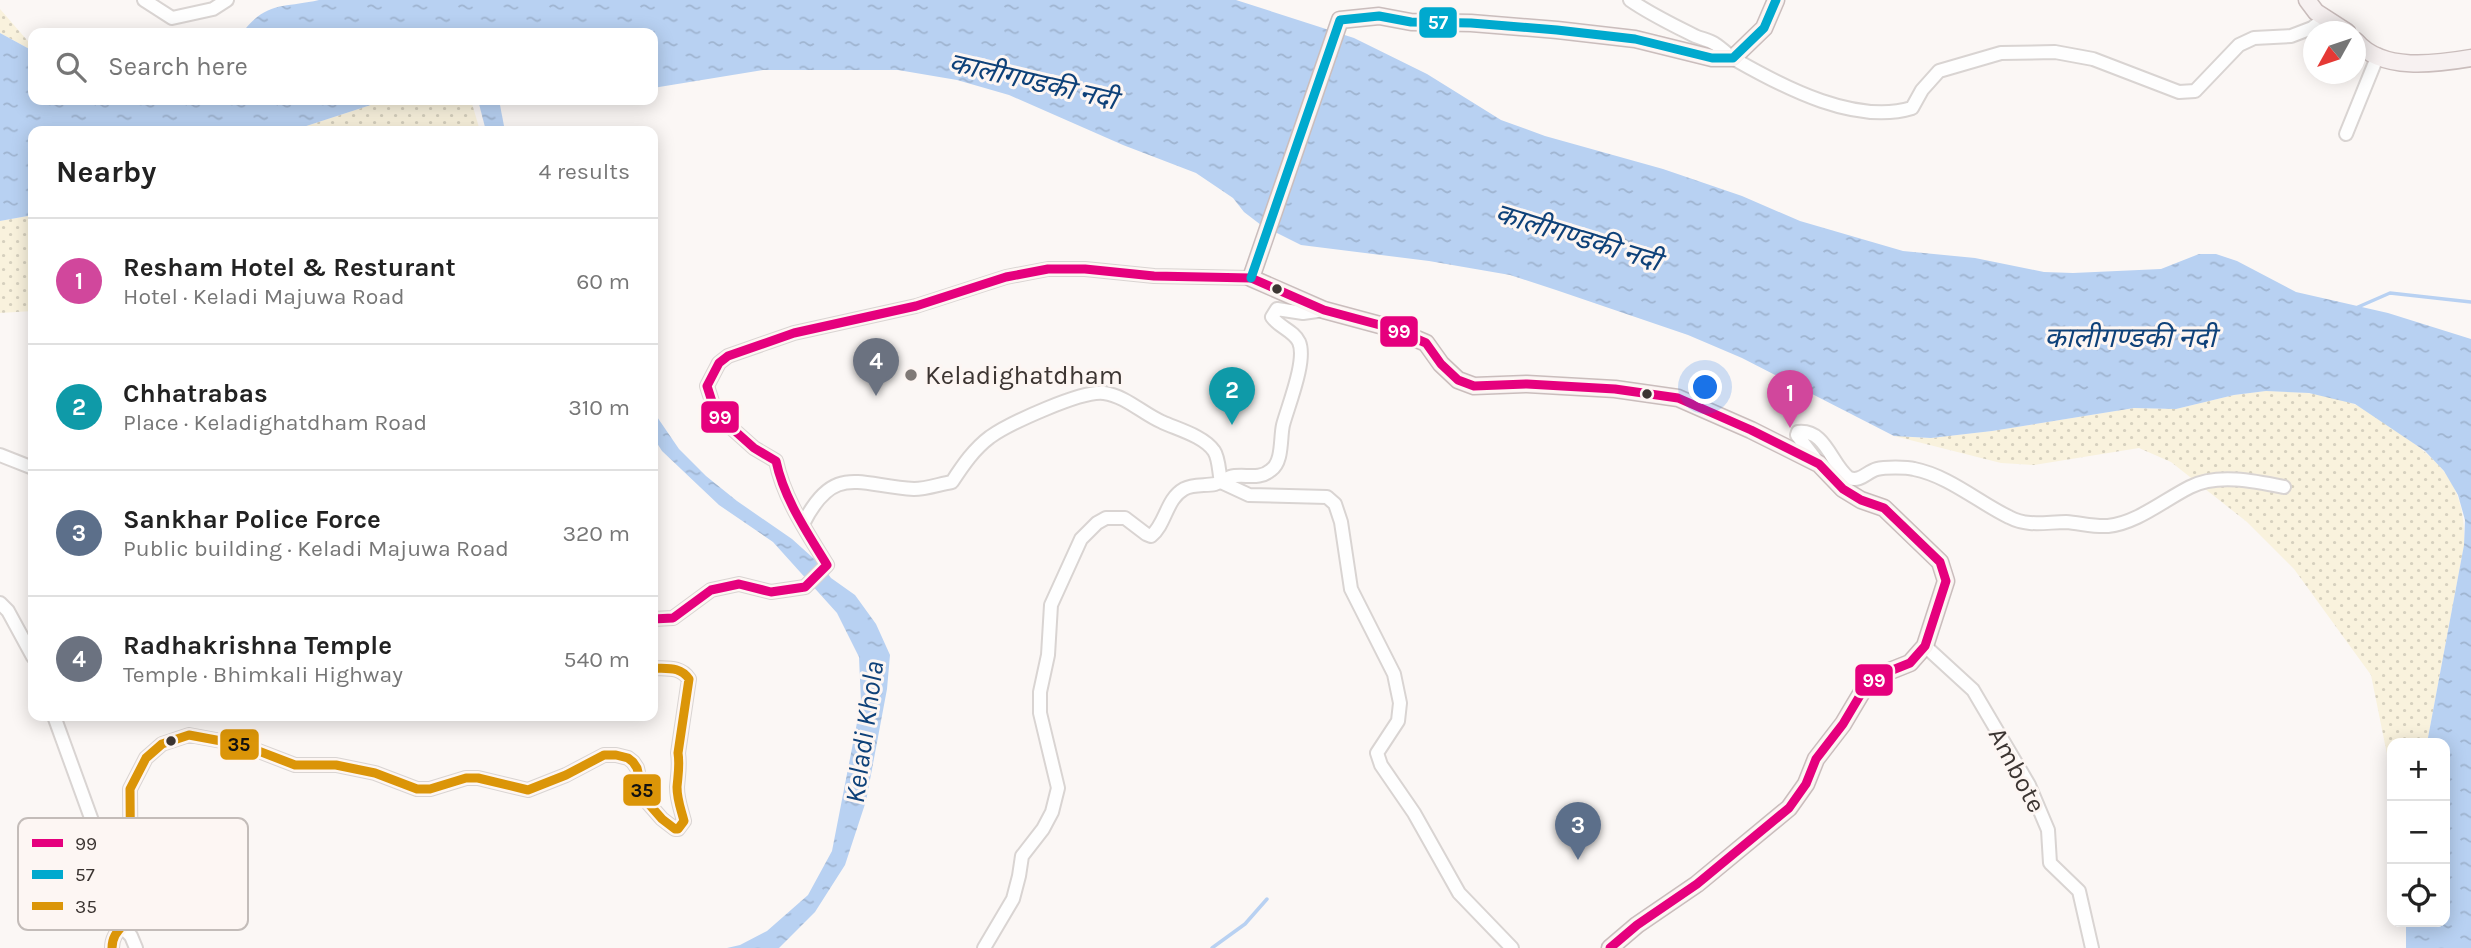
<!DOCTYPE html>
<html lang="en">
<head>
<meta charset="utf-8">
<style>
  body { margin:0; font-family:Karla,"Noto Sans Devanagari",sans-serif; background:#f6f6f6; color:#222 }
  .controls { position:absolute; right:21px; bottom:21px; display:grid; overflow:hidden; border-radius:14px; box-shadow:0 4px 18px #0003 }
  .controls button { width:63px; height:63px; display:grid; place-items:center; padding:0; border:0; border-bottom:2px solid #e0e0e0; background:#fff; color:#222; font:35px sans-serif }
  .compass { position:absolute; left:2303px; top:21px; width:63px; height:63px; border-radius:50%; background:#fff; box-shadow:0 4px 18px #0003; rotate:230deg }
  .you { position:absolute; left:1706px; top:388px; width:24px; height:24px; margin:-18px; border:5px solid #fff; border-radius:50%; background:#1a73e8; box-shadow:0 0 0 10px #1a73e833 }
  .badge { display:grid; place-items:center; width:46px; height:46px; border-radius:50%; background:#7f7976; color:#fff; font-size:23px; font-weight:700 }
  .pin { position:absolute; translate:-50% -58px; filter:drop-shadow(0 2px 4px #0008) }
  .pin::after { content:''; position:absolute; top:37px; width:24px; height:21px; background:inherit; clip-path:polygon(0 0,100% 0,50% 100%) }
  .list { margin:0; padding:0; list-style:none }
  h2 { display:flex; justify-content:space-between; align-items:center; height:91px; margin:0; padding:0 28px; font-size:30px }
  h2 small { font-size:23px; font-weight:400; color:#767676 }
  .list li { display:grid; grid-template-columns:46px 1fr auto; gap:21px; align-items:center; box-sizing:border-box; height:126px; padding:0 28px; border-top:2px solid #e0e0e0 }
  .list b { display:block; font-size:26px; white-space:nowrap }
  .list p { margin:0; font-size:23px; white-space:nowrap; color:#767676 }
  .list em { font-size:23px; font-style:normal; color:#767676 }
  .icon { flex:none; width:38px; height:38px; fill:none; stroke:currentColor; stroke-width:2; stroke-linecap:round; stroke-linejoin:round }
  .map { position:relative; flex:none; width:2471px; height:948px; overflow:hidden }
  .search { position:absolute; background:#fff; box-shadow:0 4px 18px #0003; left:28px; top:28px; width:630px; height:77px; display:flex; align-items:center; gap:18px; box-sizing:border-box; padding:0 24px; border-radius:14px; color:#767676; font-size:26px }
  .panel { position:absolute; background:#fff; box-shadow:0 4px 18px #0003; left:28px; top:126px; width:630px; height:595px; border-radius:14px }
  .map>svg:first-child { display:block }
  .sand { fill:url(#sand-dots) }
  .water { fill:url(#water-ripples) }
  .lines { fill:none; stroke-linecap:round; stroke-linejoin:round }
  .stream { stroke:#b8d1f2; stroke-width:3.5 }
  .minor-casing { stroke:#d9d4d2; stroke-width:16 }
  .major-casing { stroke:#cabdbc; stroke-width:19 }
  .minor { stroke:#fefefe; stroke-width:12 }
  .major { stroke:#f7f1f1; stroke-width:16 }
  .bus-1-casing { stroke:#fdf6f3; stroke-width:14 }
  .bus-2-casing { stroke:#fdf6f3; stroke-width:14 }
  .bus-3-casing { stroke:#fdf6f3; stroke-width:14 }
  .bus-1 { stroke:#e5007d; stroke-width:9 }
  .bus-2 { stroke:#00a9ce; stroke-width:9 }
  .bus-3 { stroke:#db9508; stroke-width:9 }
  .bus-dot { fill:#3c3532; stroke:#fdf6f3; stroke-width:2.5 }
  .poi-dot { fill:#7f7976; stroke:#fdf6f3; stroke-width:2.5 }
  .labels { text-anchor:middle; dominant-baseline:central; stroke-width:6; stroke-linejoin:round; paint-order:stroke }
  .poi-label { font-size:26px; fill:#3c3532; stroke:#fdf6f3; text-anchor:start }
  .street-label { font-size:26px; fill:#3c3532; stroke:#fdf6f3 }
  .water-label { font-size:28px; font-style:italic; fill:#0e4179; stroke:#fdf6f3 }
  .key { fill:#fdf6f3; stroke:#c3bcb9; stroke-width:2 }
  .key-label { font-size:19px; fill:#3c3532 }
  .line-badge { stroke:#fdf6f3; stroke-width:2.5 }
  .badge-label { font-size:19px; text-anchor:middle; font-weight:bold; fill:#fff }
  .pale-badge-label { font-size:19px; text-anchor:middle; font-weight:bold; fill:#111 }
</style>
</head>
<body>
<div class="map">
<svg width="2471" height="948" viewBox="0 0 2471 948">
  <defs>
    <pattern id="sand-dots" width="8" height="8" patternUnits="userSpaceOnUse" patternTransform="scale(1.75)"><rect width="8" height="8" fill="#f9f2dd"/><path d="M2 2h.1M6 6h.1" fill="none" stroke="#d6d0be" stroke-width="1.8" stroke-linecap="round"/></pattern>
    <pattern id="water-ripples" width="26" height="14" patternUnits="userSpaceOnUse" patternTransform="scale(1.75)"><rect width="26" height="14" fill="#b8d1f2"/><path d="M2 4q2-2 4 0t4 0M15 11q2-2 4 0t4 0" fill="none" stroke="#9fb4d0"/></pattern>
  </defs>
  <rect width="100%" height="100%" fill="#fbf7f5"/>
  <g class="sand">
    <path d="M0,9L33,47V51L0,33Z"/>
    <path d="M386,100H471L480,131H291Z"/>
    <path d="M33,215V311L0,313V221Z"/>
    <path d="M2266,391C2295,392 2329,392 2356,405C2370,411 2384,423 2397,431C2443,463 2466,486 2464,545L2427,743H2392V779L2371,675L2294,569L2247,522L2171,462L2139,448L2034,465L2001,463L1894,436L1931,438L1992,431L2134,408L2176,409L2234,395Z"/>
  </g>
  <g class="water">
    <path d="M319,0H1236L1354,38L1427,74L1501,120L1545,136L1663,169L1742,196L1800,221L1903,251L1975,258L2044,272L2073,273L2161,269L2199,254H2216L2237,261L2296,292L2388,313L2471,339V948H2406V922H2445V743H2427L2464,545L2465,520L2458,495L2444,471L2425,451L2355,404L2309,393L2266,391L2234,395L2176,409L2134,408L1992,431L1931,438L1894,436L1742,358L1688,335L1556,290L1510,275L1429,261L1301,245L1261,225L1244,212L1233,198L1196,173L1123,145L1009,95L957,80L898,70H763L653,88V33H242C266,1 284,8 319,0Z"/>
    <path d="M0,33L33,51V100H386L291,131H33V215L0,221Z"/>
    <path d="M478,100H499L505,131H486Z"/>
    <path d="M653,411L679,449L706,476L737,501L792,539L822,566L831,578L855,595L876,624L890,655L887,689L866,801L845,865L815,912L779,948H727L740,945L767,931L808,895L832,851L861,702L859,657L837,613L773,542L719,505L662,451L653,437Z"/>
  </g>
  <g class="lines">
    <g class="stream">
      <path d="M2356,310L2358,307L2390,293L2471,302"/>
      <path d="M1212,948L1245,924L1267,899"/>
    </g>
    <g class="minor-casing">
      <g id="minor">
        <path d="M144,0L172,18L213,9L227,0"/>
        <path d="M1630,0C1650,14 1673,25 1695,36C1702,39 1709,40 1715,44C1723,49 1729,56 1736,60C1785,88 1856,125 1912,108L1922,90L1939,71L2001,53L2055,52L2093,59L2179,92L2195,91L2239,45L2254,38L2291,36L2312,28L2325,18"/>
        <path d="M2346,134L2378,55"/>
        <path d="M0,455L33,468"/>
        <path d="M1817,461L1797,435L1798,432C1826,429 1831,465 1849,478C1861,482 1866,472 1877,469C1884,467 1907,467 1914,469C1949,476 1978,502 2009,517C2028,527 2046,522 2066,522C2080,523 2094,527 2108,526C2137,523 2164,500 2190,487C2217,473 2255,481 2284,487"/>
        <path d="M803,524C834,462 859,486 914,489C926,489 940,484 952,482C963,465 974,449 990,437C1010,423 1082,390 1104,393C1126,396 1143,414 1162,422C1177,429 1204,436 1214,451C1219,458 1219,473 1221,482L1249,495L1327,497L1335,504L1341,522L1351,589L1394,674L1400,703L1398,721L1377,753L1381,765L1414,813L1459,893L1512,948"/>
        <path d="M0,603L8,611L33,657"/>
        <path d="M653,619L673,618L711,590L739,584L771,592L805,587L827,565C807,532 784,499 776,461L754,448L716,414L707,386L719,363L728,356L794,333L916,306L1006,277L1048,269H1085L1154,276L1251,278"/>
        <path d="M1925,646L1973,690L2029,785L2048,830L2050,863L2079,891L2092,948"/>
        <path d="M54,716L103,851L122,927L131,936L136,948"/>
        <path d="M112,948C112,931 125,927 131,913L130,789L146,758L162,744L189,735L243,745L295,765H336L375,773L417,789H430L466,778H478L528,790L566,775L604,755H616L628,758L633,762L637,768L643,794L648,803L662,819L675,829H678L684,821C681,809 677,800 677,787C678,775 680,765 678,753L689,679C680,666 667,669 653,668"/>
        <path d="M984,948L1013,899L1019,876L1022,856L1043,829L1052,812L1058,788L1040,713V692L1048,655L1051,605L1081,539L1097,523L1106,518H1125L1146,534L1151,536C1166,524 1166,499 1184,489C1193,484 1205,486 1215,484C1221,482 1225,479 1230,477C1244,473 1258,481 1271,470C1283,462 1280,438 1283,425C1288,406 1307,360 1299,342C1294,331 1279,327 1272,317L1277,309L1303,313L1324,310"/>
      </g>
    </g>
    <g class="major-casing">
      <g id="major">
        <path d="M2307,0L2316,12L2347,32"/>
        <path d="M2356,41C2382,72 2436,64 2471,58"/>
        <path d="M1610,948L1637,925L1697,884L1789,808L1806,784L1816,759L1843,724L1865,687L1880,675L1910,663L1925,646L1946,581L1940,562L1884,508L1861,500L1843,489L1819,464L1751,430L1678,398L1615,389L1527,384L1474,386L1458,380L1441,364L1426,343L1391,328L1324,310L1251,278L1340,20L1379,16L1411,22L1471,23L1557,30L1635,39L1712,58H1733L1764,28L1776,0"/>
      </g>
    </g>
    <use href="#minor" class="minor"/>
    <use href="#major" class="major"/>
    <g class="bus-1-casing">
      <path id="bus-1" d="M653,619L673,618L711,590L739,584L771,592L805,587L827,565C807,532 784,499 776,461L754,448L716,414L707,386L719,363L728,356L794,333L916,306L1006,277L1048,269H1085L1154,276L1251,278L1324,310L1391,328L1426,343L1441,364L1458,380L1474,386L1527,384L1615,389L1678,398L1751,430L1819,464L1843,489L1861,500L1884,508L1940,562L1946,581L1925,646L1910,663L1880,675L1865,687L1843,724L1816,759L1806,784L1789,808L1697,884L1637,925L1610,948"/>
    </g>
    <g class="bus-2-casing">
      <path id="bus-2" d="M1251,278L1340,20L1379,16L1411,22L1471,23L1557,30L1635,39L1712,58H1733L1764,28L1776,0"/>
    </g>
    <g class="bus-3-casing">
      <path id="bus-3" d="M112,948C112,931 125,927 131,913L130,789L146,758L162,744L189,735L243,745L295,765H336L375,773L417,789H430L466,778H478L528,790L566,775L604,755H616L628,758L633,762L637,768L643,794L648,803L662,819L675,829H678L684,821C681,809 677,800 677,787C678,775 680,765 678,753L689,679C680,666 667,669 653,668"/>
    </g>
    <use href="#bus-1" class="bus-1"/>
    <use href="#bus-2" class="bus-2"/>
    <use href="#bus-3" class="bus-3"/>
  </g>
  <g class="bus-dot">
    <circle cx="1277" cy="289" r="6"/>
    <circle cx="1647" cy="394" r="6"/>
    <circle cx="171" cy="741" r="6"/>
  </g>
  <circle class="poi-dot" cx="911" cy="375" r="7"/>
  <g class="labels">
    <g class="poi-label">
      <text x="925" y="375">Keladighatdham</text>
    </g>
    <g class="street-label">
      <text transform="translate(2017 770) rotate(62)">Ambote</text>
    </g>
    <g class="water-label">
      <text transform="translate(1033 81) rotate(13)">कालीगण्डकी नदी</text>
      <text transform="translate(1578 237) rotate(17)">कालीगण्डकी नदी</text>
      <text x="2130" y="337">कालीगण्डकी नदी</text>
      <text transform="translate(864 732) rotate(-82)">Keladi Khola</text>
    </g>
  </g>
  <rect x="18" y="818" width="230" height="112" rx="10" class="key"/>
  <rect x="32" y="839" width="31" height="8" fill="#e5007d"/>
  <rect x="32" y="870" width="31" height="9" fill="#00a9ce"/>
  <rect x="32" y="902" width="31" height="8" fill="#db9508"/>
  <g class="key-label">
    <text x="75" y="850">99</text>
    <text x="75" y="881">57</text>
    <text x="75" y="913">35</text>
  </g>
  <g class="line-badge">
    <rect x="1418" y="6" width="40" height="33" rx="7" fill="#00a9ce"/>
    <rect x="1379" y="315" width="40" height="33" rx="7" fill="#e5007d"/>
    <rect x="700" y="400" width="40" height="34" rx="7" fill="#e5007d"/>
    <rect x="1854" y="663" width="40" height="34" rx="7" fill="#e5007d"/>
    <rect x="219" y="728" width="41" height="33" rx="7" fill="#db9508"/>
    <rect x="622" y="773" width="40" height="34" rx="7" fill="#db9508"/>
  </g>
  <g class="badge-label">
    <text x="1438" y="29">57</text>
    <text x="1399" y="338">99</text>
    <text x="720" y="424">99</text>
    <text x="1874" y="687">99</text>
  </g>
  <g class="pale-badge-label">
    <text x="239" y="751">35</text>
    <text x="642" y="797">35</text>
  </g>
</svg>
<div class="controls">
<button>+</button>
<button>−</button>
<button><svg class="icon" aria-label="locate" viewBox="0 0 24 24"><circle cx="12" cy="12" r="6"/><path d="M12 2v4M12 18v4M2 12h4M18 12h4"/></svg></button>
</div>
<svg class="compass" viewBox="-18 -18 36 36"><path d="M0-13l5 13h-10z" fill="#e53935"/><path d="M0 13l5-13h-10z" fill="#767676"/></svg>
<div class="you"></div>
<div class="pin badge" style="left:1790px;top:428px;background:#d1479c">1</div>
<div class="pin badge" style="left:1232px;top:425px;background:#0f9aa8">2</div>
<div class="pin badge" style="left:1578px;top:860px;background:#5c6f8a">3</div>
<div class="pin badge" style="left:876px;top:396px;background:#6b7280">4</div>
<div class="search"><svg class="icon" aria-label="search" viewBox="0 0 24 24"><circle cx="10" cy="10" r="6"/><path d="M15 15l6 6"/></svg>Search here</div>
<section class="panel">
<h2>Nearby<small>4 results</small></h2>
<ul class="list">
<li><span class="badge" style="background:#d1479c">1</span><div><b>Resham Hotel &amp; Resturant</b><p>Hotel · Keladi Majuwa Road</p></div><em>60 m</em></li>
<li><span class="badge" style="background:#0f9aa8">2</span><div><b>Chhatrabas</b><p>Place · Keladighatdham Road</p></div><em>310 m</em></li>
<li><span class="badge" style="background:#5c6f8a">3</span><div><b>Sankhar Police Force</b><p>Public building · Keladi Majuwa Road</p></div><em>320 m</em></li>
<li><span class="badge" style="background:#6b7280">4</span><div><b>Radhakrishna Temple</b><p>Temple · Bhimkali Highway</p></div><em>540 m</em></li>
</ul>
</section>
</div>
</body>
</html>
